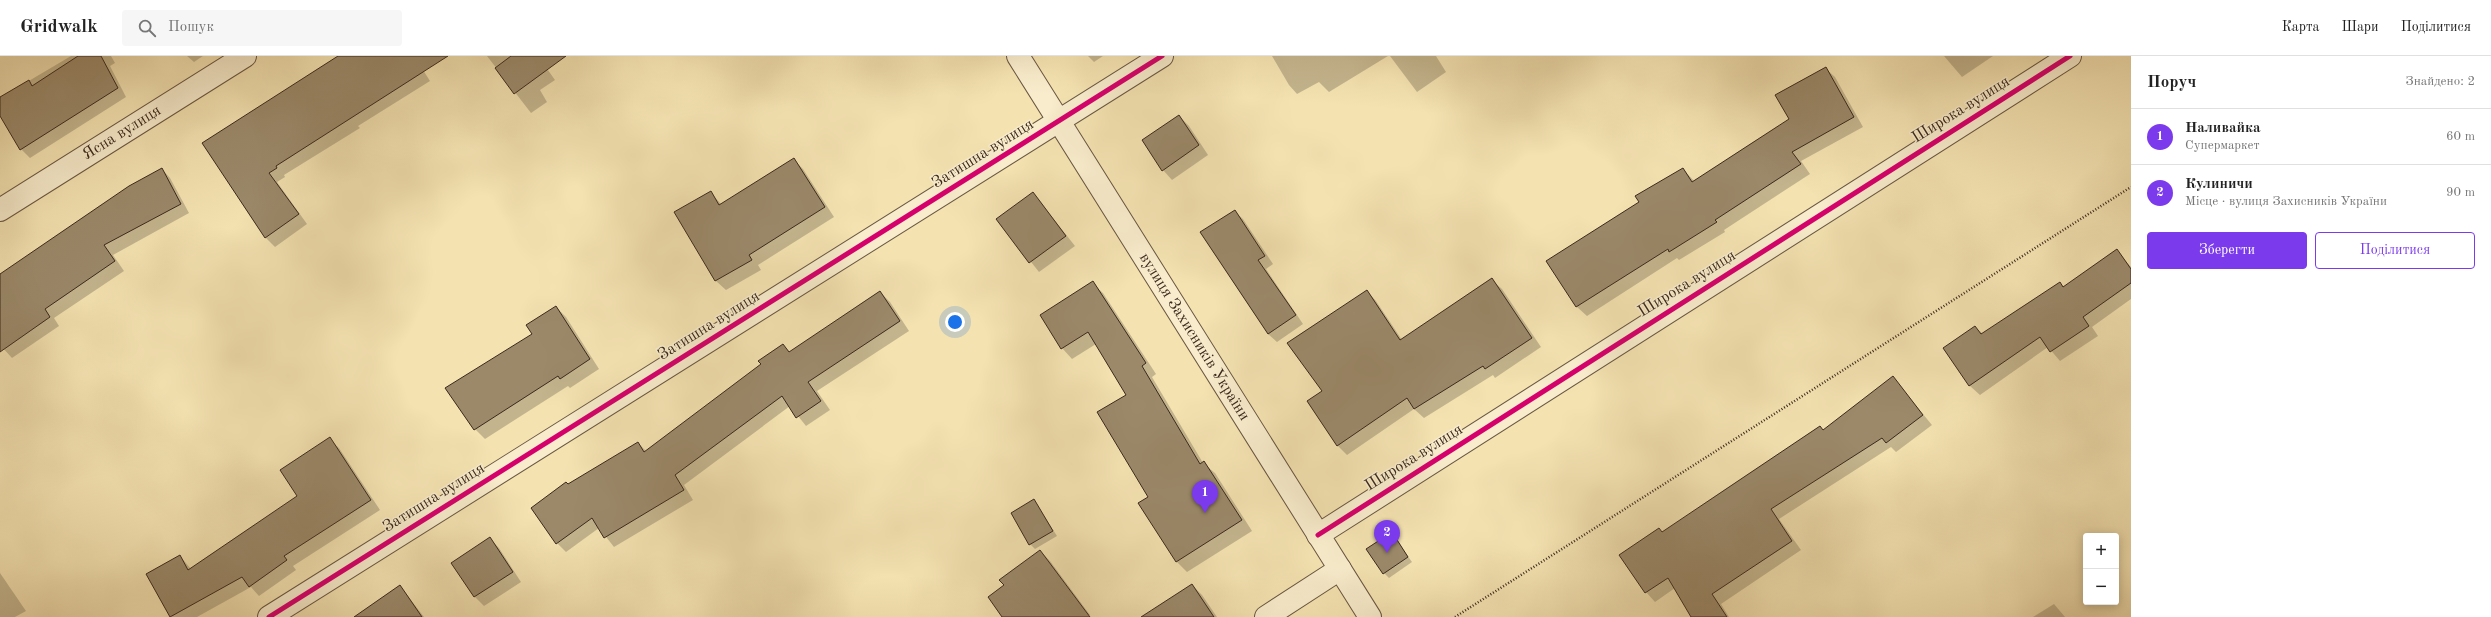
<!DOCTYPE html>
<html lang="uk">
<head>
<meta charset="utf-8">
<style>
  body { margin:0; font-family:"Old Standard TT",serif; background:#f6f6f6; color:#222 }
  .controls { position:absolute; right:12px; bottom:12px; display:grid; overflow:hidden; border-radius:4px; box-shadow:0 2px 10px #0003 }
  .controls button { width:36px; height:36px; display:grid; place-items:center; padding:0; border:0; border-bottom:1px solid #e0e0e0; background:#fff; color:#222; font:20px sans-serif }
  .you { position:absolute; left:955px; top:266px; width:14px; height:14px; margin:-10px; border:3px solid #fff; border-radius:50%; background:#1a73e8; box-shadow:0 0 0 6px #1a73e833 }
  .badge { display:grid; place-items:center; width:26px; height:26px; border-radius:50%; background:#7c3aed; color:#fff; font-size:13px; font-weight:700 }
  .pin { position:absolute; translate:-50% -33px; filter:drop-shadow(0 1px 2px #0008) }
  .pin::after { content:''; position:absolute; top:21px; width:14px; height:12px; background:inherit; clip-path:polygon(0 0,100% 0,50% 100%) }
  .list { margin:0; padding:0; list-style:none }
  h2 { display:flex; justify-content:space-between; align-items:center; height:52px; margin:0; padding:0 16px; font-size:17px }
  h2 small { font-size:13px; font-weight:400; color:#767676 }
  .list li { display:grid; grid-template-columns:26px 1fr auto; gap:12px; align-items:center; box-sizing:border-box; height:56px; padding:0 16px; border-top:1px solid #e0e0e0 }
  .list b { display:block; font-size:15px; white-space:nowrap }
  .list p { margin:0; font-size:13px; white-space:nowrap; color:#767676 }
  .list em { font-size:13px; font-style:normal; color:#767676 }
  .actions { display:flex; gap:8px; padding:12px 16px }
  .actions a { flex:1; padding:9px 0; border:1px solid #7c3aed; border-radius:4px; text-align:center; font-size:14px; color:#7c3aed }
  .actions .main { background:#7c3aed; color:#fff }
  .icon { flex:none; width:22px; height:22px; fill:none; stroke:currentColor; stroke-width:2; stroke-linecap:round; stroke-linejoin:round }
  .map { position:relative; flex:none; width:2131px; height:561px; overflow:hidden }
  header { display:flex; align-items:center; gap:24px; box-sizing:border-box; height:56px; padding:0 20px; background:#fff; border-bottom:1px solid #e0e0e0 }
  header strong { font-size:19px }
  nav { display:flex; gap:22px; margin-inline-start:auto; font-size:14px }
  .search { width:280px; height:36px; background:#f6f6f6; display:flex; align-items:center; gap:10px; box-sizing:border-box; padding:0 14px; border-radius:4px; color:#767676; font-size:15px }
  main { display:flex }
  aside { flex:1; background:#fff }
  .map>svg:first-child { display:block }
  .shadow { fill:#0003 }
  .building { fill:#9b896a; stroke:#3b291d }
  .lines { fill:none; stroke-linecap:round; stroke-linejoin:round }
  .minor-casing { stroke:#695742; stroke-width:24 }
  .path { stroke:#3b291d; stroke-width:2.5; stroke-dasharray:1 2; stroke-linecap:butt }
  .minor { stroke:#f8eccc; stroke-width:22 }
  .cycleway-casing { stroke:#f8eccc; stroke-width:8 }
  .cycleway { stroke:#d6006c; stroke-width:5 }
  .labels { text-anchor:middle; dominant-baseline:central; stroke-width:3; stroke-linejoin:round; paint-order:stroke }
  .street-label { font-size:16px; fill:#3b291d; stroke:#f8eccc }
</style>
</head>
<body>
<header>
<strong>Gridwalk</strong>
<div class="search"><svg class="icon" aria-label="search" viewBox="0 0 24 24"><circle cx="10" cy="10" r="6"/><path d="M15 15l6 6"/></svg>Пошук</div>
<nav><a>Карта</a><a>Шари</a><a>Поділитися</a></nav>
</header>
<main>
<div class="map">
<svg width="2131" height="561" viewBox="0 0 2131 561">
  <rect width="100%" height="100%" fill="#f4e2b1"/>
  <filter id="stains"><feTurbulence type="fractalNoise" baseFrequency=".005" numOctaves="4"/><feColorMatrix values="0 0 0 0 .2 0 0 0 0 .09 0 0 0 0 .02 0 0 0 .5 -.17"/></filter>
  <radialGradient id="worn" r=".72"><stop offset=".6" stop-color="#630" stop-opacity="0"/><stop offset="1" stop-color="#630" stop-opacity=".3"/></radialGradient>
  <g class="shadow">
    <path d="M71,0H111L115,7L110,10L126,41L30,102L21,93L0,58V42Z"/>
    <path d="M187,0H203L194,6Z"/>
    <path d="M341,0H445L423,14L430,25L358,70L360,72L284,119L285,121L277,126L307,168L275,191L266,182L203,87Z"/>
    <path d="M487,0H538L555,24L540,34L547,46L531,57Z"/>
    <path d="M1088,0H1103L1094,6Z"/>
    <path d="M1272,0H1388L1329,36L1319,26L1297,38L1289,29Z"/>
    <path d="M1390,0H1436L1446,16L1417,36Z"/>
    <path d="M1944,0H1993L1962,21Z"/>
    <path d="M1825,12L1835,21L1863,71L1801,105L1810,118L1724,174L1725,176L1679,204L1677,202L1587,260L1577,251L1548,205L1640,146L1683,113L1694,125L1791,64Z"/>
    <path d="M1179,60L1189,70L1208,99L1172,124L1163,114Z"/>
    <path d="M794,104L803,113L834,161L758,209L761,214L726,234L716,225L676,157L710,136L722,149Z"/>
    <path d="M162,113L170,122L189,157L113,199L124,215L54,262L59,270L12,302L0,289V219L130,131Z"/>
    <path d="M1033,137L1075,190L1039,216L997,163Z"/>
    <path d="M1234,155L1243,163L1273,208L1266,213L1303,268L1277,286L1268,278L1201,177Z"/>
    <path d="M2116,194L2131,211V243L2092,271L2098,280L2060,305L2048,291L1980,339L1970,330L1944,293L1975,271L1983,278L2060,227L2064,231Z"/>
    <path d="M1492,224L1502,233L1541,291L1495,322L1493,319L1424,362L1414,353L1347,399L1338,390L1308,346L1324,335L1367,235L1376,245L1402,284Z"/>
    <path d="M1092,227L1103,237L1156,318L1152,321L1203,407L1215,417L1252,475L1187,516L1177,506L1149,441L1128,339L1096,288L1072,303L1062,292Z"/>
    <path d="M880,236L890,246L909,275L817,335L830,354L806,370L790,350L684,429L693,444L614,491L599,472L566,496L557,487L568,429L638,387L646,395L762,309L783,289L790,296Z"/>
    <path d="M556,251L566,261L599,313L570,332L568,330L485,383L475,373L533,279Z"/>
    <path d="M1893,322L1932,369L1896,396L1891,391L1779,463L1801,494L1721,548L1729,561H1693L1675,532L1655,546L1646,536L1620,499L1663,477L1824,375Z"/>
    <path d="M329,383L339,392L380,454L293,510L296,514L259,540L251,531L197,561H172L180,500L191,513L298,441Z"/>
    <path d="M1034,444L1057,480L1035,493L1030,488Z"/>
    <path d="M1392,478L1412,506L1389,522L1384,517Z"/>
    <path d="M489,482L499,492L521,526L484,550L475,541Z"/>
    <path d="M1040,495L1050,505L1090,559L1004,561Z"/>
    <path d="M0,517L26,555L15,561H0Z"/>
    <path d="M1192,529L1202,539L1217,561H1143Z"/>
    <path d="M400,530L424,561H356Z"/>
    <path d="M2054,548L2065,561H2033Z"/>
  </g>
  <g class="building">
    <path d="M78,0H101L118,32L20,94L0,60V41L29,24L32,30Z"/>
    <path d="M338,0H448L276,110L277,112L269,117L299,158L265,182L202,87Z"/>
    <path d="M511,0H566L514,38L495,12Z"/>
    <path d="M1826,11L1854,61L1792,96L1801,108L1715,164L1717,166L1669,196L1668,193L1576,251L1546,205L1639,146L1635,140L1683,112L1692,126L1789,63L1775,39Z"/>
    <path d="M1179,59L1199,89L1162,115L1142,84Z"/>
    <path d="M794,102L825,151L749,199L752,204L715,225L674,156L711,135L719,149Z"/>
    <path d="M162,112L181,148L104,189L115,205L45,253L50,261L0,296V218L129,130Z"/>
    <path d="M1033,136L1066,180L1029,207L996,163Z"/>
    <path d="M1235,154L1265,200L1258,204L1296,259L1268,278L1200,176Z"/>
    <path d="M2117,193L2131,213V227L2083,261L2089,270L2050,296L2040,281L1969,330L1943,292L1975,270L1981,278L2060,226L2063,231Z"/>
    <path d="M1492,222L1532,282L1485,313L1483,310L1414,353L1407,342L1337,390L1307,345L1322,335L1287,287L1367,234L1400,284Z"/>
    <path d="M1093,225L1146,307L1142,310L1200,408L1204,405L1242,464L1176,506L1138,447L1148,441L1097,356L1126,339L1088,276L1061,293L1040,259Z"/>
    <path d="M880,235L900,265L808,326L821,345L796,362L782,340L675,419L684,434L604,482L592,462L556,488L531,452L566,426L568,428L638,386L644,396L761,308L758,305L783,288L789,296Z"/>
    <path d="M556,250L590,303L560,323L558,320L474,374L445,332L532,278L526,269Z"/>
    <path d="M1893,320L1923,359L1886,387L1882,382L1771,453L1792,485L1712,538L1727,561H1691L1668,522L1645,537L1619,499L1659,472L1662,476L1820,370L1823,374Z"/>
    <path d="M330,381L371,444L284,500L287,504L249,531L242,521L170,561L146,518L180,499L188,514L297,440L280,414Z"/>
    <path d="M1034,443L1053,475L1029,489L1011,457Z"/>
    <path d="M1392,476L1408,501L1383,518L1366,493Z"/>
    <path d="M490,481L513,516L474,541L451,507Z"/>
    <path d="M1040,494L1090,561H1002L988,541L1004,529L999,524Z"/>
    <path d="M1192,528L1214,561H1141Z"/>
    <path d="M400,529L422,561H354Z"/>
  </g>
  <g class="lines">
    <g class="minor-casing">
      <g id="minor">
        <path d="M1018,0L1370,561"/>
        <path d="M0,154L245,0"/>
        <path d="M1318,479L2070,0"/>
        <path d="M269,561L1162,0"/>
        <path d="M1266,561L1340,513"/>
      </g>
    </g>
    <path class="path" d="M1455,561L2131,131"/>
    <use href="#minor" class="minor"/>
    <g class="cycleway-casing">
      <g id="cycleway">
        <path d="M1318,479L2070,0"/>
        <path d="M269,561L1162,0"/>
      </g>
    </g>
    <use href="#cycleway" class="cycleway"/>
  </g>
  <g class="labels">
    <g class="street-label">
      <text transform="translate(1961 54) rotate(-32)">Широка вулиця</text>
      <text transform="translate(122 77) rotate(-32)">Ясна вулиця</text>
      <text transform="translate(983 98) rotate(-32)">Затишна вулиця</text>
      <text transform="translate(1687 228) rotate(-32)">Широка вулиця</text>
      <text transform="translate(709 270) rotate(-32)">Затишна вулиця</text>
      <text transform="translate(1194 281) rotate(58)">вулиця Захисників України</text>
      <text transform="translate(1414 402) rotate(-32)">Широка вулиця</text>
      <text transform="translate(434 442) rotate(-32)">Затишна вулиця</text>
    </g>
  </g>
  <rect width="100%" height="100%" filter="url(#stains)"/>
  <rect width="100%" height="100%" fill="url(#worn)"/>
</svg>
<div class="controls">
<button>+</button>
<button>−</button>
</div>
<div class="you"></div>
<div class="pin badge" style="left:1205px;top:457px">1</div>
<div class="pin badge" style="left:1387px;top:497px">2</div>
</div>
<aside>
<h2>Поруч<small>Знайдено: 2</small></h2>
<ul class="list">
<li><span class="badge">1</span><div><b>Наливайка</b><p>Супермаркет</p></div><em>60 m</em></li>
<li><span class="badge">2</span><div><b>Кулиничи</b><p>Місце · вулиця Захисників України</p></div><em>90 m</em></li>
</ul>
<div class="actions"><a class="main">Зберегти</a><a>Поділитися</a></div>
</aside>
</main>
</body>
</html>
